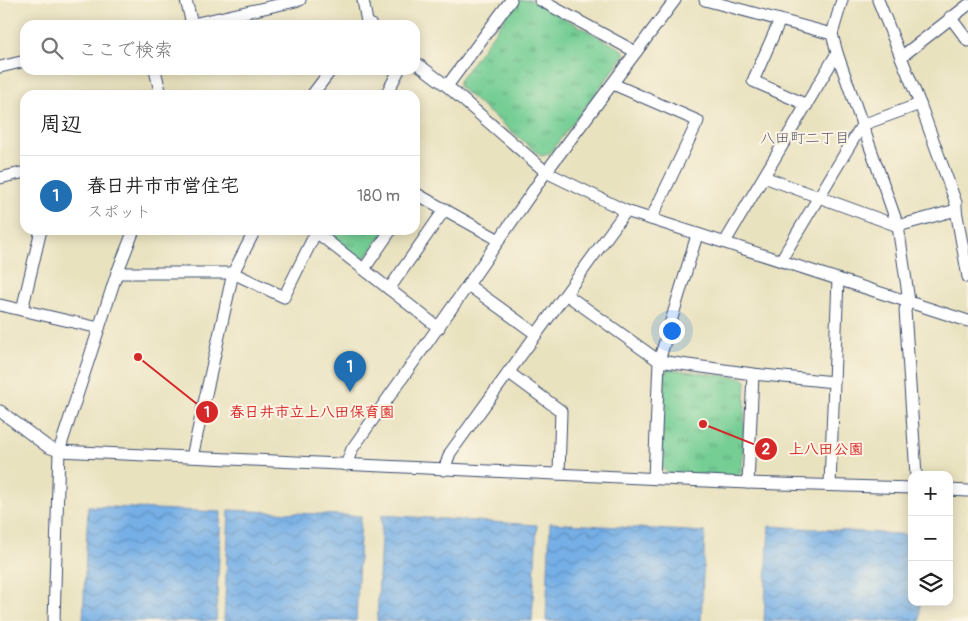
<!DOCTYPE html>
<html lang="ja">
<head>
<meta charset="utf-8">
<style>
  body { margin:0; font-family:Pangolin,"Klee One",sans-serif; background:#f6f6f6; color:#222 }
  .controls { position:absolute; right:15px; bottom:15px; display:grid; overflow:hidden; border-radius:10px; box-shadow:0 2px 12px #0003 }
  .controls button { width:45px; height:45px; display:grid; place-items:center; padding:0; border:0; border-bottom:1px solid #e0e0e0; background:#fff; color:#222; font:25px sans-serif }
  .you { position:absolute; left:671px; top:330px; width:18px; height:18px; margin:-12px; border:4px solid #fff; border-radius:50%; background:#1a73e8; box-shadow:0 0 0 8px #1a73e833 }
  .badge { display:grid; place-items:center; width:32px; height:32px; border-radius:50%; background:#1f6fb2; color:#fff; font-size:16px; font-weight:700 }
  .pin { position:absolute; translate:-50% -41px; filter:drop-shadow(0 1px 2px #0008) }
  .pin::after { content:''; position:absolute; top:26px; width:18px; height:15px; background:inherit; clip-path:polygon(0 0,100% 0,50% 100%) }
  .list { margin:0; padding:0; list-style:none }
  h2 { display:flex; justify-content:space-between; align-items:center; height:65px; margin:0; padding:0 20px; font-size:21px }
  h2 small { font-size:16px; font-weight:400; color:#767676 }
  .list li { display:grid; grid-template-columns:32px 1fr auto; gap:15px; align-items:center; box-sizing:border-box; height:80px; padding:0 20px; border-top:1px solid #e0e0e0 }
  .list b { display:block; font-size:19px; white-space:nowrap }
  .list p { margin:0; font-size:16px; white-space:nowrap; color:#767676 }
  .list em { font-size:16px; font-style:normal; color:#767676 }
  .icon { flex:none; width:28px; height:28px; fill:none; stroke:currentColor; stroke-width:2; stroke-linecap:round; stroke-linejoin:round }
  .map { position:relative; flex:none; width:968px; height:621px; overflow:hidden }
  .search { position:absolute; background:#fff; box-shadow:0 2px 12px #0003; left:20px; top:20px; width:400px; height:55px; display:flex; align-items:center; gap:12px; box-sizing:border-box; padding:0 18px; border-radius:15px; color:#767676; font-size:19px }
  .panel { position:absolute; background:#fff; box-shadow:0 2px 12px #0003; left:20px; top:90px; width:400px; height:145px; border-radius:15px }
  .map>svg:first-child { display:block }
  .grass { fill:url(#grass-tufts); stroke:#487e79 }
  .water { fill:url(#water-waves); stroke:#486fa2 }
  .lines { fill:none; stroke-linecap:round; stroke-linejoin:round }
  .minor-casing { stroke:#3a4a6d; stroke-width:13 }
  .minor { stroke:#fff; stroke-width:11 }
  .labels { text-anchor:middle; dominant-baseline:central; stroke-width:4; stroke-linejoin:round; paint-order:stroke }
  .neighbourhood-label { font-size:15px; fill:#5a5a6e; stroke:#fcf5e5 }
  .leader { fill:none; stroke:#d62828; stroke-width:2 }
  .callout-dot { fill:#d62828; stroke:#fcf5e5; stroke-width:2 }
  .mark-label { font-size:15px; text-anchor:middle; font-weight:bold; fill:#fff }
  .callout-label { font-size:15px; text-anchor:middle; font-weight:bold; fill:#d62828; stroke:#fcf5e5; stroke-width:4; stroke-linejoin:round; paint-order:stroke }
</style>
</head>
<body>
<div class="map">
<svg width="968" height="621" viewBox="0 0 968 621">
  <defs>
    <pattern id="grass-tufts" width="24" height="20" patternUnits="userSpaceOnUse" patternTransform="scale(1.25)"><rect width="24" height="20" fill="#74ce94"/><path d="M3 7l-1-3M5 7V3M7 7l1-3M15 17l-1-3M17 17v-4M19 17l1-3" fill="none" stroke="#5ea87c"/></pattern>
    <pattern id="water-waves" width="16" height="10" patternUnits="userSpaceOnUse" patternTransform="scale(1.25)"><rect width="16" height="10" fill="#75afe6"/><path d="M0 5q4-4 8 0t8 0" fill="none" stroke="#5f8fbe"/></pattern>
  </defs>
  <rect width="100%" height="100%" fill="#fcf5e5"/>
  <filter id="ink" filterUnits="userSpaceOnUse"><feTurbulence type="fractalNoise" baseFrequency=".02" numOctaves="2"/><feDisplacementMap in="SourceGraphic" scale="10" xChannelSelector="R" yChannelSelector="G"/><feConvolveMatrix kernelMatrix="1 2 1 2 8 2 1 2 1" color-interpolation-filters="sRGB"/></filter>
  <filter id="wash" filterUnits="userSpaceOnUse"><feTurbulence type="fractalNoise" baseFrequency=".0096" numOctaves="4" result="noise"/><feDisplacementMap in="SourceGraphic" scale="20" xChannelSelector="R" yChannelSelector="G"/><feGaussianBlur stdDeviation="1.12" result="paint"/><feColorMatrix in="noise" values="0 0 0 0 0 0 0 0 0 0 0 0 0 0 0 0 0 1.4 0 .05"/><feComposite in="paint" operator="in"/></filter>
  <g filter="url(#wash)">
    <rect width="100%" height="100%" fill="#e9e2bf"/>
    <g class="grass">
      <path d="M518,0H531L623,50L625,55L549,154L541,156L459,87V81Z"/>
      <path d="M325,230H386L363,261H359L326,235Z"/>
      <path d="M669,369L742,378L746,381L742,472L738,476L667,473L661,466L665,373Z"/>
    </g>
    <g class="water">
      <path d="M88,506L221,512L216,621H83Z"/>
      <path d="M229,510L361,516L356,621H224Z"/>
      <path d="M382,515L537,525L532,621H377Z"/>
      <path d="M550,523L705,532L701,621H546Z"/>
      <path d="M769,526L912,535V602H920V621H764Z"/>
    </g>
  </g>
  <g filter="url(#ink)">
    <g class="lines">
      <g class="minor-casing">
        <g id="minor">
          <path d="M186,0L192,24"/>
          <path d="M363,0L367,22L371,25"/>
          <path d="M540,0L636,52"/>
          <path d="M705,0L832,34L837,53L898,226L909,301L905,310L916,475"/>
          <path d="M878,0L920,104L956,203V210L968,277"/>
          <path d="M950,17L968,41"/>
          <path d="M780,20L753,81L807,105"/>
          <path d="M188,25L300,0"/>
          <path d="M832,34L842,0"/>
          <path d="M901,57L968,5"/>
          <path d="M415,62L447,86L546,172L626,211L968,321"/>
          <path d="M0,67L25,61"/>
          <path d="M155,70L161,95"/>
          <path d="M613,84L698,121L651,219"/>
          <path d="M447,86L511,0"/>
          <path d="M312,95L331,70"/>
          <path d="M386,95L399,70"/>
          <path d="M764,177L898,226L956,210"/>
          <path d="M0,178L25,172"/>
          <path d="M415,193L499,240"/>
          <path d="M316,232L439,328"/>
          <path d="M725,242L837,53"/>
          <path d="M781,260L862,125L920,104"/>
          <path d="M364,269L391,230"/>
          <path d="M117,273H233L284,297L317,230"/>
          <path d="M468,285L536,334"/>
          <path d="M389,289L445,209"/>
          <path d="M567,295L659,361L753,374L834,382"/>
          <path d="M0,305L99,328"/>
          <path d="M22,310L41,230"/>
          <path d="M508,372L561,411L559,474"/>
          <path d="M0,411L48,447L59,451L748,483L912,488"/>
          <path d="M192,457L233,273L255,230"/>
          <path d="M346,465L352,449L468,285L546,172L675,0"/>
          <path d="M444,470L450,453L626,211"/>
          <path d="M654,478L659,361L697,235"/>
          <path d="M748,483L753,374"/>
          <path d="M830,485L838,279"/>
          <path d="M949,490L968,491"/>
          <path d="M54,621L59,451L117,273L134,230"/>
        </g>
      </g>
      <use href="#minor" class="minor"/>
    </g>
  </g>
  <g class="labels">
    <g class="neighbourhood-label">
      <text x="805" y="138">八田町二丁目</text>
    </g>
  </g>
  <path class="leader" d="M138 357L207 412M703 424L766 449"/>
  <g class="callout-dot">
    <circle cx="138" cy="357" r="5"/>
    <circle cx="703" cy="424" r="5"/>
    <circle cx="207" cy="412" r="12"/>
    <circle cx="766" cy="449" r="12"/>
  </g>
  <g class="mark-label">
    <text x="207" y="417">1</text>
    <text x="766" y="454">2</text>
  </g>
  <g class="callout-label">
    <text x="312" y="417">春日井市立上八田保育園</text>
    <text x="826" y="454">上八田公園</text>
  </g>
</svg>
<div class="controls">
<button>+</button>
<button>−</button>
<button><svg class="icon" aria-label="layers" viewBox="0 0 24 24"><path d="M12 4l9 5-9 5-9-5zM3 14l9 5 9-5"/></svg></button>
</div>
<div class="you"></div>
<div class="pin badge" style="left:350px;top:392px">1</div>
<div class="search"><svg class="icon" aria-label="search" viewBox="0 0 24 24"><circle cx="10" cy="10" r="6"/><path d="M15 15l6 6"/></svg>ここで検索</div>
<section class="panel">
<h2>周辺<small></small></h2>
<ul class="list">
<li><span class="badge">1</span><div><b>春日井市市営住宅</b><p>スポット</p></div><em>180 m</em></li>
</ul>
</section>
</div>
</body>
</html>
